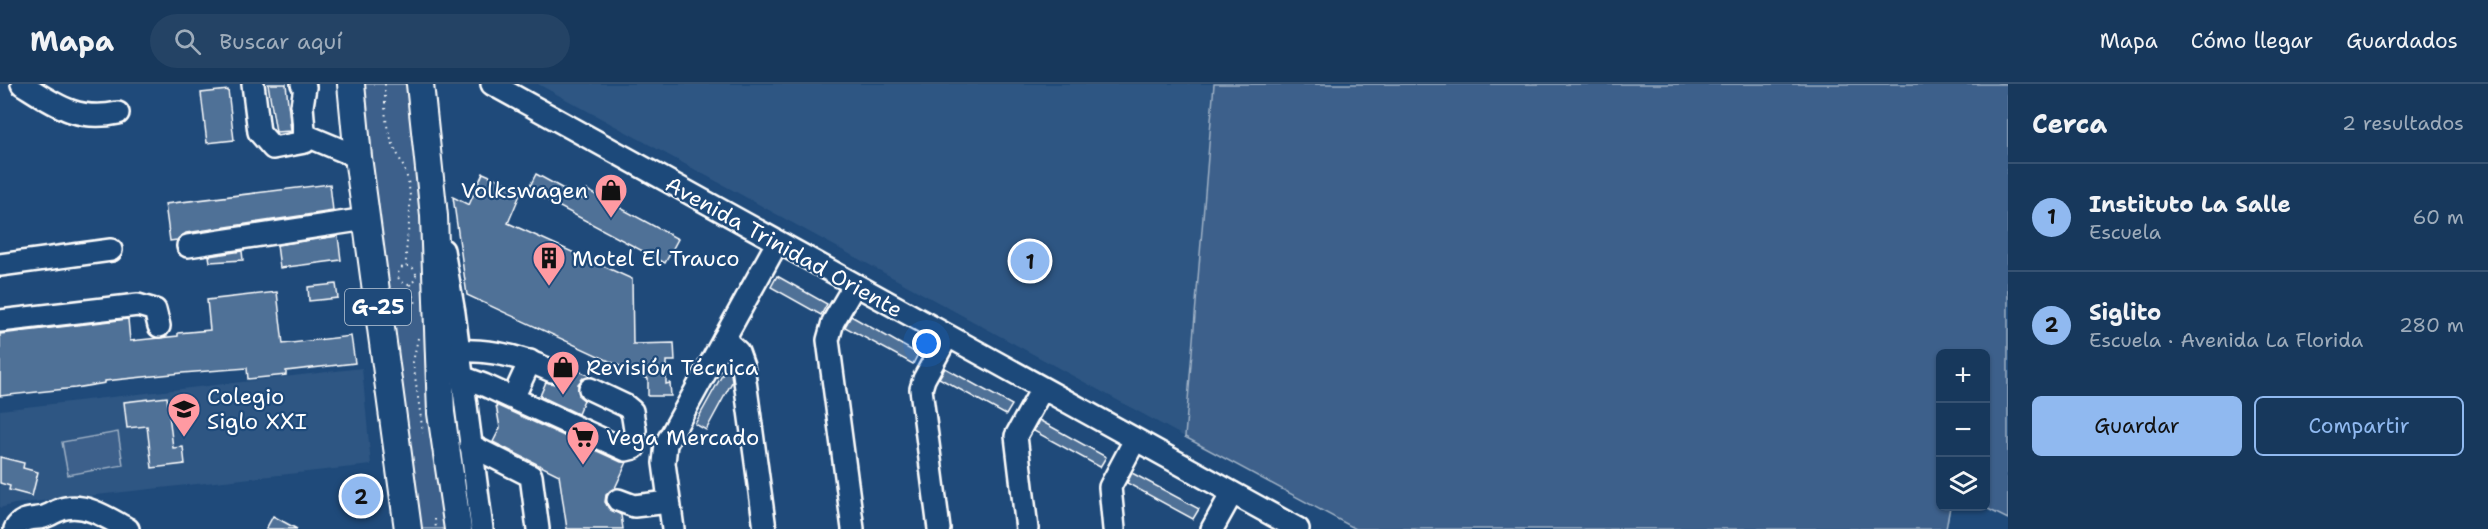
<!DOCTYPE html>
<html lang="es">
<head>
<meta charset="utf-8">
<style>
  body { margin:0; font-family:"Shantell Sans",sans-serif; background:#244365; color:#f1f3f6 }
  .controls { position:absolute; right:18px; bottom:18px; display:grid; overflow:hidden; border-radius:9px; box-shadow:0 2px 4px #0004 }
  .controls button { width:54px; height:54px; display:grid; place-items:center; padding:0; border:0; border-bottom:2px solid #365272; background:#17385c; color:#f1f3f6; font:30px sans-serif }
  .you { position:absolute; left:927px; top:260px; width:21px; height:21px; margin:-15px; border:4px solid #fff; border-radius:50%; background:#1a73e8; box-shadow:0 0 0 9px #1a73e833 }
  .badge { display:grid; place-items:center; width:39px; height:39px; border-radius:50%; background:#90b9f0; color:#111; font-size:20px; font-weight:700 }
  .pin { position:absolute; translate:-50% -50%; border:3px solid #fff; box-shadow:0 2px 6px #0006 }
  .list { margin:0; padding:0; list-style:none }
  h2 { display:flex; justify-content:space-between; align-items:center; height:78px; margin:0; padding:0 24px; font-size:26px }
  h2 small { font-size:20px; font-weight:400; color:#9eacbb }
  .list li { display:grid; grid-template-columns:39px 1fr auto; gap:18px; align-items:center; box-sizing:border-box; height:108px; padding:0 24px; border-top:2px solid #365272 }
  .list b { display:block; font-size:22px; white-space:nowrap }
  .list p { margin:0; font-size:20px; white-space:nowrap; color:#9eacbb }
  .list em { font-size:20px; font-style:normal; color:#9eacbb }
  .actions { display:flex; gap:12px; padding:18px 24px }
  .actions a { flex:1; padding:14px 0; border:2px solid #90b9f0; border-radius:9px; text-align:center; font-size:21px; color:#90b9f0 }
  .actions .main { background:#90b9f0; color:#111 }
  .icon { flex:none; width:33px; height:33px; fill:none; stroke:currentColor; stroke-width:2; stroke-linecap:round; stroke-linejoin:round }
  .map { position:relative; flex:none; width:2008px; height:445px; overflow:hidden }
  header { display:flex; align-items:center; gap:36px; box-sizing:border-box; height:84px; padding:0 30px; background:#17385c; border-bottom:2px solid #365272 }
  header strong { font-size:28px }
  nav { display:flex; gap:33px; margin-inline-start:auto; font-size:21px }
  .search { width:420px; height:54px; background:#244365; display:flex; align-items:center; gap:15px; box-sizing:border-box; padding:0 21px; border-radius:33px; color:#9eacbb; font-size:22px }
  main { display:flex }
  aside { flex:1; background:#17385c }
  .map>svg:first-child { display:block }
  .built { fill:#2e5683 }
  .green { fill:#3c618b; stroke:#9eb0c5; stroke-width:1.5 }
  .building { fill:#507197; stroke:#fff; stroke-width:1.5 }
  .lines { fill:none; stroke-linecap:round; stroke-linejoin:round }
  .minor-tunnel { stroke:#41658e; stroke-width:21; stroke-dasharray:21 10; stroke-linecap:butt }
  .minor-casing { stroke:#fff; stroke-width:26 }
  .major-casing { stroke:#fff; stroke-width:30 }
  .path { stroke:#fff; stroke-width:2; stroke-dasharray:1.5 4.5; stroke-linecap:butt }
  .minor { stroke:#1f4a7a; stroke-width:21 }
  .major { stroke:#1f4a7a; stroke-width:26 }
  .labels { text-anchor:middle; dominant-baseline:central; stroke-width:4.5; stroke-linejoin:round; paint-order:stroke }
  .shield { fill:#1f4a7a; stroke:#bcc9d7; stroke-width:1.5 }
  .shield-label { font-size:21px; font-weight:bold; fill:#fff }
  .poi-label { font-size:22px; fill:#fff; stroke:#1f4a7a; text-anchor:start }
  .street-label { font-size:22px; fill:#fff; stroke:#1f4a7a }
</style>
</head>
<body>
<header>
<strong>Mapa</strong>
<div class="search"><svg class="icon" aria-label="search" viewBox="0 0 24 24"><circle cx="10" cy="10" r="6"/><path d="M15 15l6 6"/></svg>Buscar aquí</div>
<nav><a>Mapa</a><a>Cómo llegar</a><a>Guardados</a></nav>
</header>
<main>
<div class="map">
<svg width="2008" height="445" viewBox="0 0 2008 445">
  <rect width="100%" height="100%" fill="#1f4a7a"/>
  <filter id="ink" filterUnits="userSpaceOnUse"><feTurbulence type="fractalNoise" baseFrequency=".0167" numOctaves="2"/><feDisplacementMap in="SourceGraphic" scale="12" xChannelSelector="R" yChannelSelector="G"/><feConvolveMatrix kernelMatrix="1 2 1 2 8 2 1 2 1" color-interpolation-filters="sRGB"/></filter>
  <g filter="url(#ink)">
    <g class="built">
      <path d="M538,0H1214L1185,353Z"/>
      <path d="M362,284L371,381L14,420L0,424V326Z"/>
    </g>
    <g class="green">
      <path d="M364,0H408L450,445H420L382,174Z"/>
      <path d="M1214,0H2008V435L1984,423L1986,270H1940V422L1950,423L1946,445H1356L1185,353Z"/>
      <path d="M118,348L123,381L68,391L62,358Z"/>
    </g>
    <g class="building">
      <path d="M268,0H286L291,47L276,48Z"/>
      <path d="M228,6L234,56L207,59L201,9Z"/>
      <path d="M483,89L522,106L508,139L632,195L633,260L674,259L675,277H666V300L670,299L671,312H648V295L467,211L453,113L469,121Z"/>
      <path d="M536,90L582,115L587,106L678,155L665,179L528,106Z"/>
      <path d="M330,100L333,127L186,149L177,156L170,157L165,120Z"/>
      <path d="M338,152L341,176L280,184L277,161Z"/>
      <path d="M242,167L243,176L210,178L209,172Z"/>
      <path d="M777,192L827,220L821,231L771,203Z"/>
      <path d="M336,200L338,214L309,217L308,203Z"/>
      <path d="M277,208L283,260L351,252L355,279L286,287V291L248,295L247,284L182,289L105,297V299L75,304L0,312V250L128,235L130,257L178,252V249L210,246L207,216Z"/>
      <path d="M851,232L918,270L913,280L845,243Z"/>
      <path d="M560,278L592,293L583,294L578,300L579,312L584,316L578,330L540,312L546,298L554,300L563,293L565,285Z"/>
      <path d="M945,284L1012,321L1006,331L939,294Z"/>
      <path d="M725,286L731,289L732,298L706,346L695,340Z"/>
      <path d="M167,313L173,364L183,363L185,380L152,384L147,342L127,344L124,318Z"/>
      <path d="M496,321L621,378H627L615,404L606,411L605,418L609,424L621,431L623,445H567L559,391L493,358L500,344Z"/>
      <path d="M1039,336L1106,373L1100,383L1034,347Z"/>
      <path d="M0,373L24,379L23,384L38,388L32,412L9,406L10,402L0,399Z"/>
      <path d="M1132,389L1199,425L1193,435L1127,399Z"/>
      <path d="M273,432L297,445H266Z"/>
    </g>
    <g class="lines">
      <path class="minor-tunnel" d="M552,287L590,305"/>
      <g class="minor-casing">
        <g id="minor">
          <path d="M22,0C54,20 77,38 118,29"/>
          <path d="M253,0L259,48L273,64L305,58L302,22L305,3L302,0"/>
          <path d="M492,0L1298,445"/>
          <path d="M305,51L358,73"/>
          <path d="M188,162L366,135"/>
          <path d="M443,166L454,229L482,445"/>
          <path d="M0,181L111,166"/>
          <path d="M0,237L138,221L155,226L159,242"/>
          <path d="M724,255L738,268L743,282L765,445"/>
          <path d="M459,267C492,265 522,273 552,287"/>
          <path d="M462,293L484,301L626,366L634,364L635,346L632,327L626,322L590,305"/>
          <path d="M513,314L530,277"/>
          <path d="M470,361L531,392L538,445"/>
          <path d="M618,416L634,422L669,418"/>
          <path d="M15,445C23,432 32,436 44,433C51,431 58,425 66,424C88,420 109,435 128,445"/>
          <path d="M673,445L664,379L666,360L777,159"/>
          <path d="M853,445L828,256L833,238L854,202"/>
          <path d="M939,445L921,305L924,295L947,253"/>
          <path d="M1027,445L1016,352L1042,305"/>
          <path d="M1114,445L1110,403L1135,356"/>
          <path d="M1212,445L1232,409"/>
        </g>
      </g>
      <g class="major-casing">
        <g id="major">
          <path d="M351,0L358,73L408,445"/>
          <path d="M420,0L434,132L441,329L458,445"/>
        </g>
      </g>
      <g class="path">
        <path d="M385,0C385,19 384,38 391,55C397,72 407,85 409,103C413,130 405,156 406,182"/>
        <circle cx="407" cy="191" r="9"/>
        <path d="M410,200L416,220"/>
        <path d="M418,254L413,278L423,349"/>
        <path d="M435,435L436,445"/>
      </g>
      <use href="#minor" class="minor"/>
      <use href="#major" class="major"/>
    </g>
  </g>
  <defs>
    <g id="shop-pin" transform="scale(1.725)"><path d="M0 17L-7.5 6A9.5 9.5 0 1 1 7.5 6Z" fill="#ff9aa2" stroke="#1f4a7a"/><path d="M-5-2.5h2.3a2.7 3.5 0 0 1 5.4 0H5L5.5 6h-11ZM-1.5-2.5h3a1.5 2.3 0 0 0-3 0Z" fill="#111"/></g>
    <g id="building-pin" transform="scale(1.725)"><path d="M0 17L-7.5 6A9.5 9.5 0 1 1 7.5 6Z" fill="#ff9aa2" stroke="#1f4a7a"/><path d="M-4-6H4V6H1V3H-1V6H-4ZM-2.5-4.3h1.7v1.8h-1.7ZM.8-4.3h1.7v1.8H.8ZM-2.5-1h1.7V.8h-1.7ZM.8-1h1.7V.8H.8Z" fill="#111"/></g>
    <g id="school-pin" transform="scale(1.725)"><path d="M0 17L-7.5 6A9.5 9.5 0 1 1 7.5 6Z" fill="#ff9aa2" stroke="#1f4a7a"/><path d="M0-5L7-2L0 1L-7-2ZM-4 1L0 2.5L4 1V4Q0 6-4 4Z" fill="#111"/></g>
    <g id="supermarket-pin" transform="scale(1.725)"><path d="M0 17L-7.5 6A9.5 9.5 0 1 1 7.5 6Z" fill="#ff9aa2" stroke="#1f4a7a"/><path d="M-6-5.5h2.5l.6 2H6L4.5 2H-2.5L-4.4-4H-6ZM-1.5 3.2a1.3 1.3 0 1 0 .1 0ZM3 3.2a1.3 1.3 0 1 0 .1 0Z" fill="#111"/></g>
  </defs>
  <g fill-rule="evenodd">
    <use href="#shop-pin" x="611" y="106"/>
    <use href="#building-pin" x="549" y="174"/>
    <use href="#shop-pin" x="563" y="283"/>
    <use href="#school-pin" x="184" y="325"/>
    <use href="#supermarket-pin" x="583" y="353"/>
  </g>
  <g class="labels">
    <rect class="shield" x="345" y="205" width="66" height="36" rx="4.5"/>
    <g class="shield-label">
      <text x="378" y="223">G-25</text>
    </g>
    <g class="poi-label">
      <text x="588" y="106" text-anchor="end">Volkswagen</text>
      <text x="572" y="174">Motel El Trauco</text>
      <text x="586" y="283">Revisión Técnica</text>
      <text x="207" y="312">Colegio<tspan x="207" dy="25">Siglo XXI</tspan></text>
      <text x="606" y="353">Vega Mercado</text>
    </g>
    <g class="street-label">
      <text transform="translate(784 163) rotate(29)">Avenida Trinidad Oriente</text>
    </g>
  </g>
</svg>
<div class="controls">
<button>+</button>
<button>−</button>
<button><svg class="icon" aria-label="layers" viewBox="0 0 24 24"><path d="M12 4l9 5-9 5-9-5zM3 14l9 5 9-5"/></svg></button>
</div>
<div class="you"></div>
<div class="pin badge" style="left:1030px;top:177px">1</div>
<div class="pin badge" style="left:361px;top:412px">2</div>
</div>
<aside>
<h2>Cerca<small>2 resultados</small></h2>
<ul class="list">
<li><span class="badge">1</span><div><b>Instituto La Salle</b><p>Escuela</p></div><em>60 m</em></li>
<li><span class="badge">2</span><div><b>Siglito</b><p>Escuela · Avenida La Florida</p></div><em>280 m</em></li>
</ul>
<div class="actions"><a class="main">Guardar</a><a>Compartir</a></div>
</aside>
</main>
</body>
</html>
